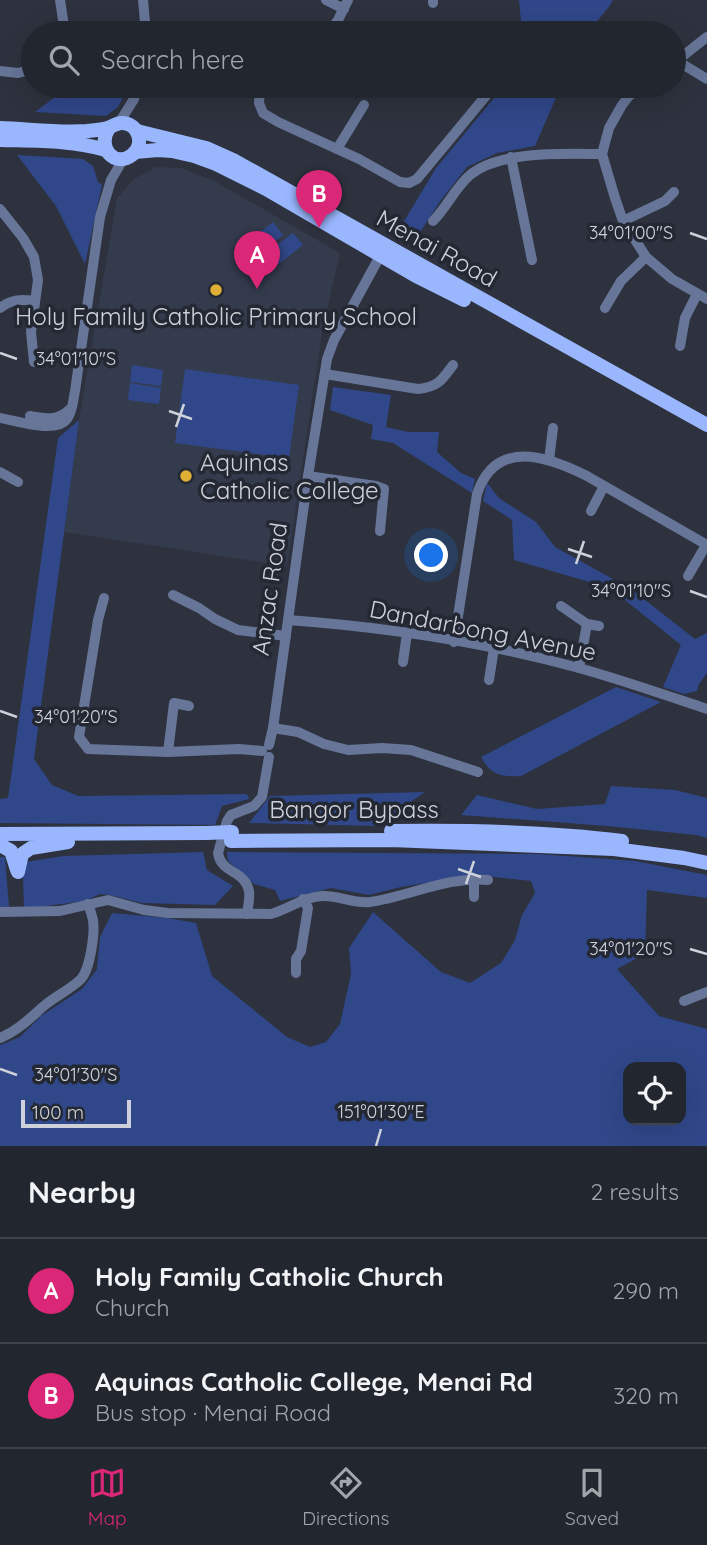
<!DOCTYPE html>
<html lang="en">
<head>
<meta charset="utf-8">
<style>
  body { margin:0; font-family:Quicksand,sans-serif; background:#2e323a; color:#f1f3f6 }
  .controls { position:absolute; right:21px; bottom:21px; display:grid; overflow:hidden; border-radius:14px; box-shadow:0 7px 28px #0002 }
  .controls button { width:63px; height:63px; display:grid; place-items:center; padding:0; border:0; border-bottom:2px solid #3f434a; background:#22262e; color:#f1f3f6; font:35px sans-serif }
  .scale { position:absolute; left:21px; bottom:18px; width:110px; box-sizing:border-box; padding-left:7px; border:4px solid #ced1d9; border-top:0; font-size:19px; line-height:24px; white-space:nowrap; color:#ced1d9; -webkit-text-stroke:5px #232833; paint-order:stroke }
  .you { position:absolute; left:432px; top:556px; width:24px; height:24px; margin:-18px; border:5px solid #fff; border-radius:50%; background:#1a73e8; box-shadow:0 0 0 10px #1a73e833 }
  .badge { display:grid; place-items:center; width:46px; height:46px; border-radius:50%; background:#db2777; color:#fff; font-size:23px; font-weight:700 }
  .pin { position:absolute; translate:-50% -58px; filter:drop-shadow(0 2px 4px #0008) }
  .pin::after { content:''; position:absolute; top:37px; width:24px; height:21px; background:inherit; clip-path:polygon(0 0,100% 0,50% 100%) }
  .list { margin:0; padding:0; list-style:none }
  h2 { display:flex; justify-content:space-between; align-items:center; height:91px; margin:0; padding:0 28px; font-size:30px }
  h2 small { font-size:23px; font-weight:400; color:#a2a5aa }
  .list li { display:grid; grid-template-columns:46px 1fr auto; gap:21px; align-items:center; box-sizing:border-box; height:105px; padding:0 28px; border-top:2px solid #3f434a }
  .list b { display:block; font-size:26px; white-space:nowrap }
  .list p { margin:0; font-size:23px; white-space:nowrap; color:#a2a5aa }
  .list em { font-size:23px; font-style:normal; color:#a2a5aa }
  .icon { flex:none; width:38px; height:38px; fill:none; stroke:currentColor; stroke-width:2; stroke-linecap:round; stroke-linejoin:round }
  .map { position:relative; flex:none; width:707px; height:1146px; overflow:hidden }
  .search { position:absolute; background:#22262e; box-shadow:0 7px 28px #0002; left:21px; right:21px; top:21px; height:77px; display:flex; align-items:center; gap:18px; box-sizing:border-box; padding:0 24px; border-radius:38px; color:#a2a5aa; font-size:26px }
  .sheet { height:301px; background:#22262e }
  nav { display:flex; justify-content:space-around; align-items:center; box-sizing:border-box; height:98px; border-top:2px solid #3f434a; background:#22262e; font-size:19px; color:#a2a5aa }
  nav a { display:grid; justify-items:center; gap:4px }
  nav .on { color:#db2777 }
  .map>svg:first-child { display:block }
  .built { fill:#343b4d }
  .green { fill:#304789; fill-rule:evenodd }
  .lines { fill:none; stroke-linecap:round; stroke-linejoin:round }
  .minor { stroke:#677598; stroke-width:10 }
  .major { stroke:#9ab7fe; stroke-width:14 }
  .major-bridge { stroke:#9ab7fe; stroke-width:14 }
  .ticks { fill:none; stroke:#ced1d9; stroke-width:2.5 }
  .poi-dot { fill:#dfb034; stroke:#232833; stroke-width:2.5 }
  .labels { text-anchor:middle; dominant-baseline:central; stroke-width:7; stroke-linejoin:round; paint-order:stroke }
  .street-label { font-size:24px; fill:#ced1d9; stroke:#232833 }
  .poi-label { font-size:24px; fill:#ced1d9; stroke:#232833 }
  .ticks-label { font-size:18px; text-anchor:middle; fill:#ced1d9; stroke:#232833; stroke-width:7; stroke-linejoin:round; paint-order:stroke }
</style>
</head>
<body>
<div class="map">
<svg width="707" height="1146" viewBox="0 0 707 1146">
  <rect width="100%" height="100%" fill="#2d323e"/>
  <path class="built" d="M156,167L181,168L216,182L340,253L323,327L287,566L64,532L79,420L117,198L134,179Z"/>
  <g class="green">
    <path d="M519,0H613L609,7L587,33H519L521,21Z"/>
    <path d="M70,86H129L118,107L106,116L35,112Z"/>
    <path d="M504,86H561L535,146L497,153L467,167L441,200L413,243L397,233L436,168Z"/>
    <path d="M17,155L83,159L93,166L98,182L102,185L85,264L56,206Z"/>
    <path d="M273,222L283,235L257,256L246,243Z"/>
    <path d="M293,233L303,245L276,266L266,253Z"/>
    <path d="M132,365L163,370L161,386L130,382Z"/>
    <path d="M185,369L299,385L289,458L175,443Z"/>
    <path d="M130,383L161,388L159,404L128,400Z"/>
    <path d="M333,387L391,395L386,427L408,432H439L437,452L461,473L475,479L472,493L393,443L371,439L373,425L330,410Z"/>
    <path d="M79,420L34,759L52,785L78,796L247,794L249,799L222,806L215,825L0,823V799L8,798L58,438Z"/>
    <path d="M487,483L499,498L536,522L555,547L631,589L695,639L707,633V673L699,684L697,691L684,694L663,687L681,645L610,588L514,560L512,520L483,501Z"/>
    <path d="M616,687L661,702L521,776C500,777 491,775 481,757Z"/>
    <path d="M611,786L675,790L707,798V838L696,835L607,826L461,815L477,795L537,809L605,804Z"/>
    <path d="M425,792L376,826L249,823L270,796Z"/>
    <path d="M203,852L207,870L233,886L215,905L142,903L110,895L100,894L85,901L24,909L23,876L26,862L63,856Z"/>
    <path d="M227,852L539,854L635,861L707,875V898L647,890L645,954L617,969L659,1016L707,1029V1146H0V1045L20,1037L41,1016L82,989L97,969L100,937L112,913L168,918L196,923L212,976L287,1037L310,1047L326,1042L340,1024L351,974L349,948L373,912L441,972L470,983L501,963L515,940L522,915L535,893L531,881L474,875L401,887L369,895L331,888L280,901L275,890L254,884L228,861ZM628,1067H681V1120H628Z"/>
    <path d="M0,857H5L9,907H0Z"/>
  </g>
  <g class="lines">
    <g class="minor">
      <path d="M60,0L65,33"/>
      <path d="M143,0L146,33"/>
      <path d="M326,0L344,9"/>
      <path d="M433,3V0"/>
      <path d="M648,29L651,33"/>
      <path d="M328,33L338,20L348,0"/>
      <path d="M508,33L509,27"/>
      <path d="M674,59L707,79"/>
      <path d="M674,63L707,37"/>
      <path d="M0,71L18,73L33,69"/>
      <path d="M260,86L259,103L263,113L278,122L359,159L400,182L409,183L417,179L494,86"/>
      <path d="M643,86L629,96L622,105L609,128L602,154L615,198L623,221L646,257L672,279L707,299"/>
      <path d="M119,123L134,99L138,86"/>
      <path d="M337,149L364,105"/>
      <path d="M511,157L532,260"/>
      <path d="M0,209L23,238L34,257L38,280L31,332L34,362"/>
      <path d="M433,221C447,207 455,188 470,175C500,150 565,154 602,154"/>
      <path d="M623,221L665,201L674,192"/>
      <path d="M0,308C12,299 21,299 35,301"/>
      <path d="M605,308L621,281L646,257"/>
      <path d="M680,346L685,318L697,294"/>
      <path d="M325,374L418,389C438,387 442,380 453,365"/>
      <path d="M30,416C45,419 58,421 70,409"/>
      <path d="M0,418C17,421 56,434 67,419C73,411 73,400 75,391L100,217L111,180L124,158"/>
      <path d="M549,460L553,428"/>
      <path d="M0,472L18,482"/>
      <path d="M308,476L376,486L384,489L380,531"/>
      <path d="M591,511L604,486"/>
      <path d="M688,576L706,545"/>
      <path d="M173,595L199,608L215,619L238,630L286,636"/>
      <path d="M104,598L98,620L79,737L88,749L168,752L239,749L262,751"/>
      <path d="M561,606L587,624L599,626"/>
      <path d="M288,620C385,627 484,642 579,668C622,680 665,695 707,709"/>
      <path d="M454,642L477,494C496,438 547,456 587,476L707,545"/>
      <path d="M403,662L407,633"/>
      <path d="M579,668L587,624"/>
      <path d="M489,680L494,648"/>
      <path d="M273,728L298,732L324,744L348,750L382,748L411,750L478,772"/>
      <path d="M269,745L273,728L308,476L327,359L334,340L380,256"/>
      <path d="M168,752L174,703L189,706"/>
      <path d="M474,880V897"/>
      <path d="M0,912L60,911L108,900L144,910L168,913L271,914C289,909 303,897 322,896C338,895 354,904 370,902C410,896 448,876 488,880"/>
      <path d="M247,914C248,907 250,898 249,891C245,870 221,874 218,853L227,821L231,815L254,806L262,797L269,757"/>
      <path d="M296,973V959L301,951L308,908L303,899"/>
      <path d="M684,1001L707,992"/>
      <path d="M0,1038C18,1031 31,1017 45,1005C56,996 71,989 81,979C90,969 95,934 93,920C92,915 90,909 88,904"/>
    </g>
    <g class="major">
      <path d="M0,128C29,129 58,133 87,131C93,130 102,130 108,128C114,126 117,122 123,123C139,124 145,145 132,155C115,168 96,148 109,128"/>
      <path d="M137,131L206,148L235,161L707,425"/>
      <path d="M0,140C36,141 72,140 106,150"/>
      <path d="M135,152L158,150L172,151L194,156L216,164L266,189L416,276L464,300"/>
      <path d="M391,831C468,830 546,831 622,841"/>
      <path d="M0,834L206,833"/>
      <path d="M231,841L391,840L614,849L684,858L707,863"/>
      <path d="M0,845L11,851L17,870"/>
      <path d="M18,872L22,854L31,848L68,842"/>
    </g>
    <path class="major-bridge" d="M206,833L232,832"/>
  </g>
  <path class="ticks" d="M690,233L707,239M0,353L17,359M169,411L192,419M176,427L184,404M568,549L592,557M576,564L584,541M690,591L707,597M0,711L17,717M458,869L481,877M466,884L474,861M690,949L707,954M0,1069L17,1075M376,1146L381,1129"/>
  <g class="poi-dot">
    <circle cx="216" cy="290" r="7"/>
    <circle cx="186" cy="476" r="7"/>
  </g>
  <g class="labels">
    <g class="street-label">
      <text transform="translate(437 248) rotate(29)">Menai Road</text>
      <text transform="translate(269 589) rotate(-82)">Anzac Road</text>
      <text transform="translate(483 630) rotate(11)">Dandarbong Avenue</text>
      <text x="354" y="809">Bangor Bypass</text>
    </g>
    <g class="poi-label">
      <text x="216" y="316">Holy Family Catholic Primary School</text>
      <text x="200" y="462" text-anchor="start">Aquinas<tspan x="200" dy="28">Catholic College</tspan></text>
    </g>
  </g>
  <g class="ticks-label">
    <text x="631" y="239">34°01'00"S</text>
    <text x="76" y="365">34°01'10"S</text>
    <text x="631" y="597">34°01'10"S</text>
    <text x="76" y="723">34°01'20"S</text>
    <text x="631" y="955">34°01'20"S</text>
    <text x="76" y="1081">34°01'30"S</text>
    <text x="381" y="1118">151°01'30"E</text>
  </g>
</svg>
<div class="controls">
<button><svg class="icon" aria-label="locate" viewBox="0 0 24 24"><circle cx="12" cy="12" r="6"/><path d="M12 2v4M12 18v4M2 12h4M18 12h4"/></svg></button>
</div>
<div class="scale">100 m</div>
<div class="you"></div>
<div class="pin badge" style="left:257px;top:289px">A</div>
<div class="pin badge" style="left:319px;top:228px">B</div>
<div class="search"><svg class="icon" aria-label="search" viewBox="0 0 24 24"><circle cx="10" cy="10" r="6"/><path d="M15 15l6 6"/></svg>Search here</div>
</div>
<section class="sheet">
<h2>Nearby<small>2 results</small></h2>
<ul class="list">
<li><span class="badge">A</span><div><b>Holy Family Catholic Church</b><p>Church</p></div><em>290 m</em></li>
<li><span class="badge">B</span><div><b>Aquinas Catholic College, Menai Rd</b><p>Bus stop · Menai Road</p></div><em>320 m</em></li>
</ul>
</section>
<nav>
<a class="on"><svg class="icon" aria-label="map" viewBox="0 0 24 24"><path d="M3 6l6-2 6 2 6-2v14l-6 2-6-2-6 2zM9 4v14M15 6v14"/></svg>Map</a>
<a><svg class="icon" aria-label="directions" viewBox="0 0 24 24"><path d="M12 3l9 9-9 9-9-9zM9 14v-3h6M13 9l2 2-2 2"/></svg>Directions</a>
<a><svg class="icon" aria-label="saved" viewBox="0 0 24 24"><path d="M7 4h10v16l-5-4-5 4z"/></svg>Saved</a>
</nav>
</body>
</html>
